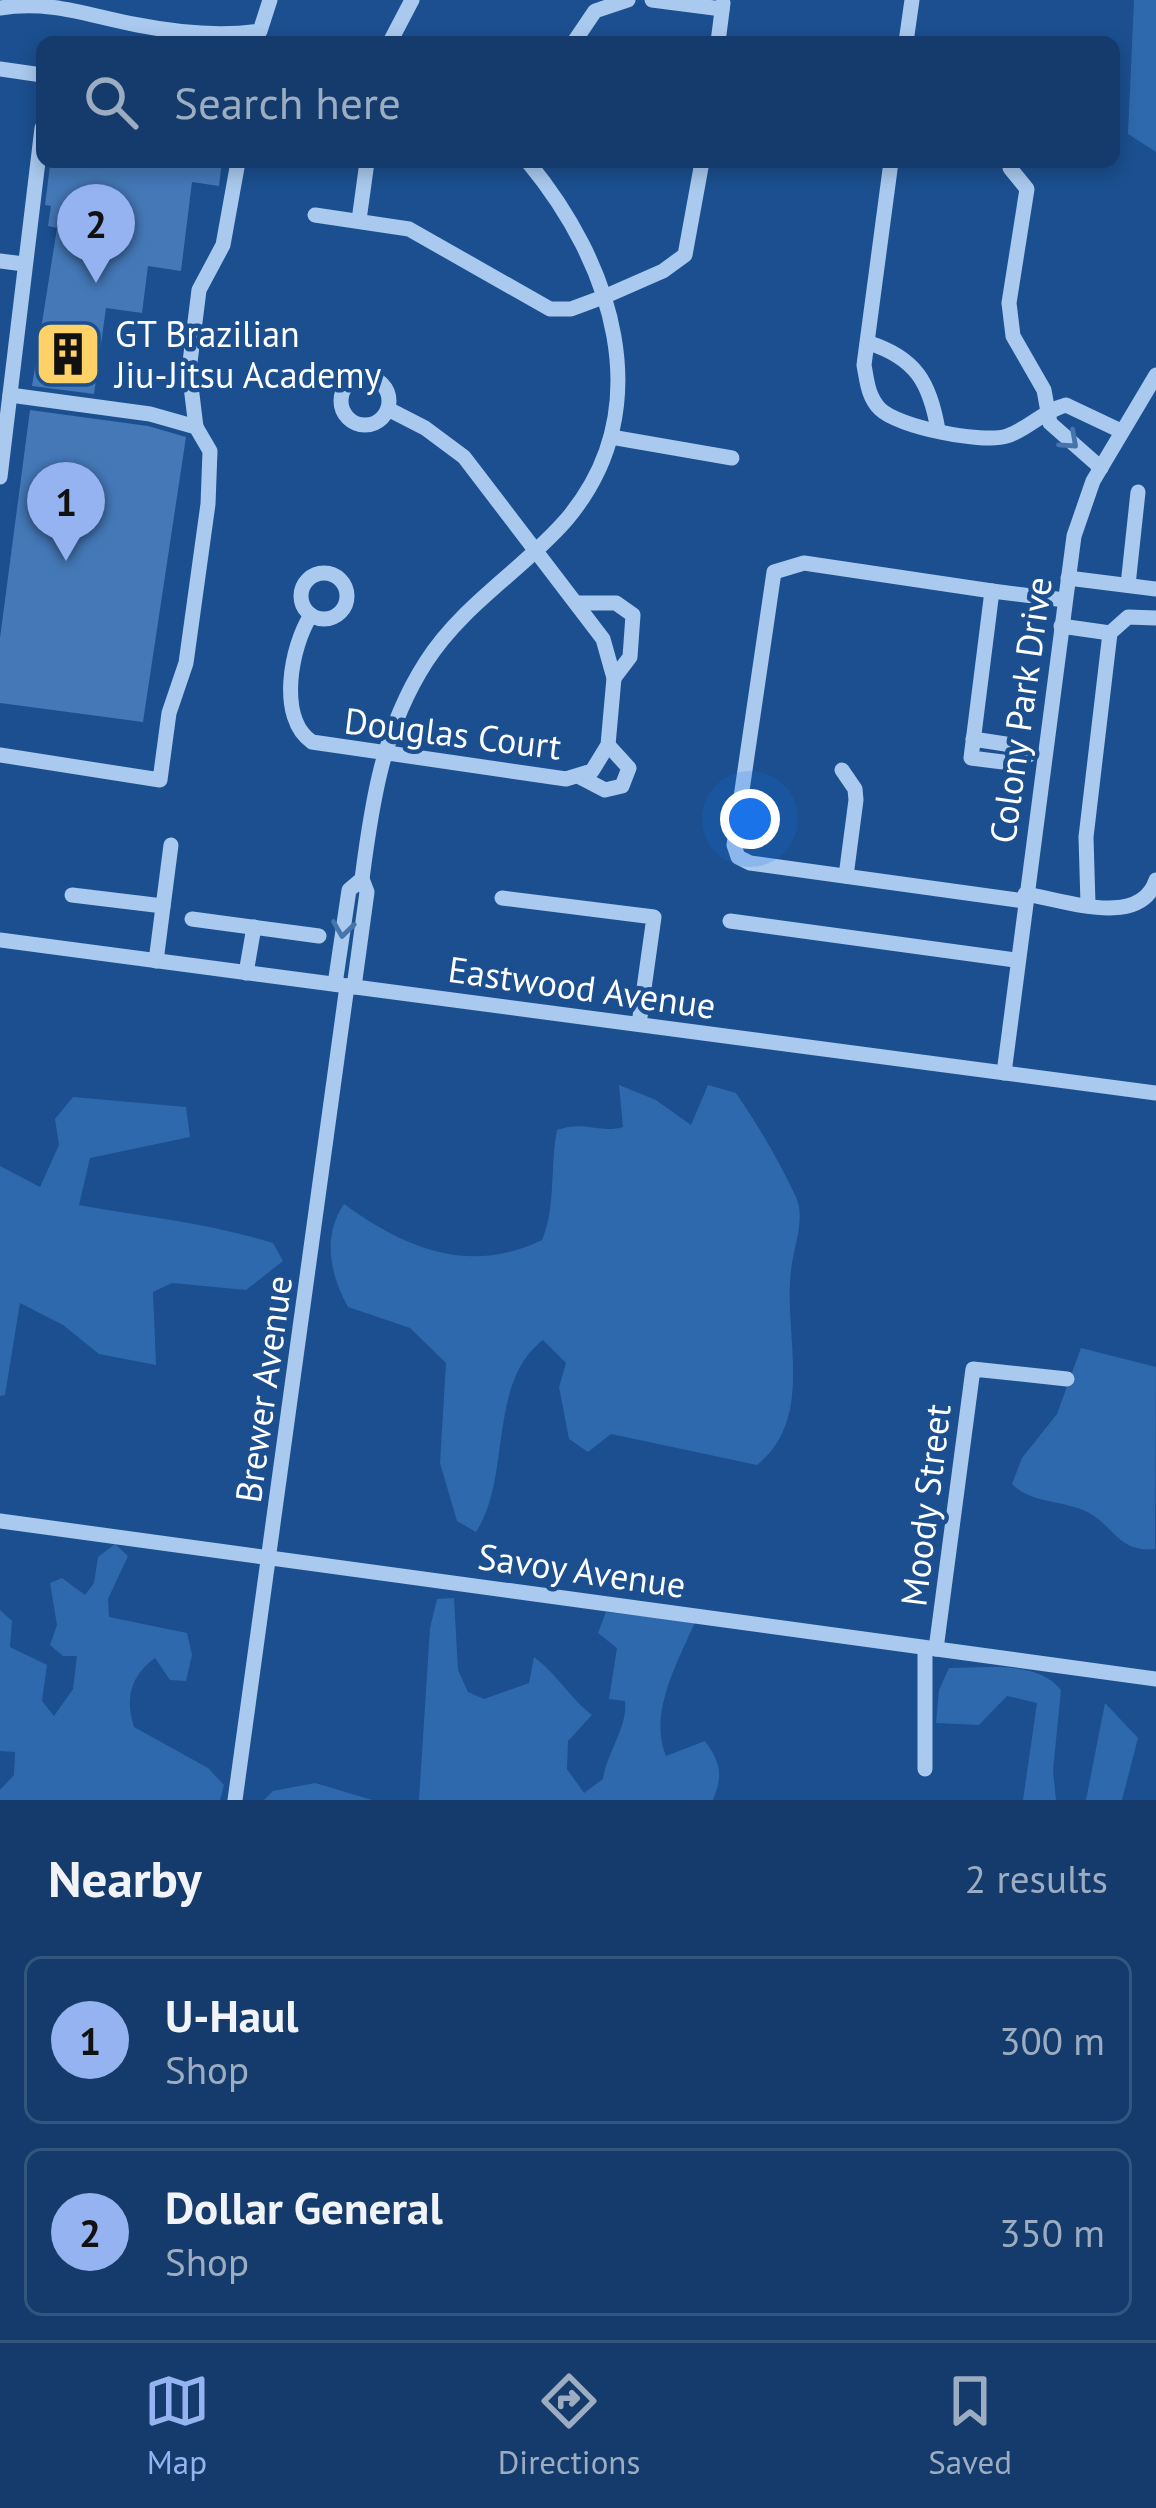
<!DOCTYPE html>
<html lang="en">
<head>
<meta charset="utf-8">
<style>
  body { margin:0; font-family:"PT Sans",sans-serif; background:#1d4271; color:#f1f3f6 }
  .you { position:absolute; left:750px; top:819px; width:42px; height:42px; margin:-30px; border:9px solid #fff; border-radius:50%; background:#1a73e8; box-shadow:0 0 0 18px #1a73e833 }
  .badge { display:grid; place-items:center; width:78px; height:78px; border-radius:50%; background:#95b2f1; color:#111; font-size:39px; font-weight:700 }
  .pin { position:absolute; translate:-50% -99px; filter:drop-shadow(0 3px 6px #0008) }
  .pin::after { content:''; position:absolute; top:63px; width:42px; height:36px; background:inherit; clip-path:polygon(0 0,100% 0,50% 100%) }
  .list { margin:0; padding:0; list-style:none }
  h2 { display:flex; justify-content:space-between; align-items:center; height:156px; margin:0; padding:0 48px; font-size:51px }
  h2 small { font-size:39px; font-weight:400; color:#9dadc1 }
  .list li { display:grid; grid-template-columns:78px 1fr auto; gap:36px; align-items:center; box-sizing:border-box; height:168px; margin:0 24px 24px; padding:0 24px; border:3px solid #33557e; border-radius:18px }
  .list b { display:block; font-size:45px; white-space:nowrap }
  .list p { margin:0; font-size:39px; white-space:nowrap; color:#9dadc1 }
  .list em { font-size:39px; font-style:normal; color:#9dadc1 }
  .icon { flex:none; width:66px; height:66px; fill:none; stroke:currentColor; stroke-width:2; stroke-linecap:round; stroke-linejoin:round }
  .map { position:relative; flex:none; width:1156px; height:1800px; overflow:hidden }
  .search { position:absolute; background:#143b6b; box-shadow:0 6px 18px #0003; left:36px; right:36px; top:36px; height:132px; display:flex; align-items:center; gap:30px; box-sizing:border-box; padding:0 42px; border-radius:18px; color:#9dadc1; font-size:45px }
  .sheet { height:540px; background:#143b6b }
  nav { display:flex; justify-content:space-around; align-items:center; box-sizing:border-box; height:168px; border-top:3px solid #33557e; background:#143b6b; font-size:33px; color:#9dadc1 }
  nav a { display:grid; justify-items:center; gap:6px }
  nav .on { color:#95b2f1 }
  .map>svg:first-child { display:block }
  .green { fill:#2e69ad }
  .building { fill:#4478b7 }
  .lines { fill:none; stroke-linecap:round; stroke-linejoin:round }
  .minor { stroke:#a9c9ee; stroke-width:15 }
  .oneway { stroke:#4674ac }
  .labels { text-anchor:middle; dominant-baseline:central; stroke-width:9; stroke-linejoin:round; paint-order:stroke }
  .poi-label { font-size:36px; fill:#fff; stroke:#1b4f8f; text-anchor:start }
  .street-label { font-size:36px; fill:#fff; stroke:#1b4f8f }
</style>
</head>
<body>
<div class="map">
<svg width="1156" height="1800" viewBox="0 0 1156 1800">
  <rect width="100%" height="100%" fill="#1b4f8f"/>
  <g class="green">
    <path d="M1134,0H1156V152L1128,134Z"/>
    <path d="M619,1085L656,1100L691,1125L708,1085L736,1093C759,1127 779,1160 796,1197C806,1220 793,1248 791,1271C783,1334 816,1418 757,1465L611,1434L588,1452L569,1439L559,1387L566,1363L543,1340C487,1383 512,1477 476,1532L457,1521L440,1463L446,1363L410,1328L348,1307C330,1275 322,1236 344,1204C406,1249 469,1275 542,1240C556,1208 550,1165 557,1130C586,1120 600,1134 623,1127Z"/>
    <path d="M73,1097L186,1107L190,1137L90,1158L79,1205C144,1217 209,1223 273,1243L283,1261L246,1290L172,1283L153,1292L156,1365L99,1354L63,1325L20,1303L5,1395L0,1396V1166L40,1187L59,1145L55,1119Z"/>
    <path d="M1081,1348L1156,1367L1155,1549C1116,1553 1113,1522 1083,1510C1057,1500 1031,1503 1012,1484L1022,1458L1057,1414Z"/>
    <path d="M115,1544L128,1556L108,1599L109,1617L187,1633L192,1655L186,1681L170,1680L155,1658C130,1676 125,1699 134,1727L208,1768L224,1785L220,1800H0V1790L14,1775L15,1752L0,1751V1610L12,1621L10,1647L47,1665L42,1701L54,1716L73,1689L77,1656H63L50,1645L57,1625L50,1583L62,1578L85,1595L94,1583L98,1557Z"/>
    <path d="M454,1598L458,1670L468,1692L484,1699L529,1683L534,1657C558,1675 570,1698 592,1715L568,1741L567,1769L584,1793L603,1779C607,1752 628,1727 625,1701L609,1699L617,1648L598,1633L606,1612L695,1622C678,1662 648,1713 666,1756L705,1741C721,1763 723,1775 713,1800H419L430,1628L437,1599Z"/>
    <path d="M949,1668C984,1668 1038,1660 1061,1690L1053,1771L1056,1800H1023L1037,1703L1007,1696L979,1725L936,1723L939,1690Z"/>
    <path d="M1105,1703L1138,1738L1122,1800H1086Z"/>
    <path d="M315,1783L372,1800H264L273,1791Z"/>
  </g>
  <g class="building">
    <path d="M57,162H222L219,186L192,182L181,271L148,266L142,313L106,308L94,394L32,386L57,228L48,226L51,206L45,205L50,166Z"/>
    <path d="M30,410L148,426L186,437L143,722L0,703V638Z"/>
  </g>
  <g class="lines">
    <g class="minor">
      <path d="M652,0L722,9"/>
      <path d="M0,8C52,0 89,16 138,25C179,33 219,37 260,31L270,0"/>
      <path d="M390,42L412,0"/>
      <path d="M574,42L595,11L628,0"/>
      <path d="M718,42L723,3"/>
      <path d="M906,42L912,0"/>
      <path d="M0,69L42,75"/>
      <path d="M891,162L864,365C867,381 868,397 880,409C898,427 983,444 1007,436C1028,429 1043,411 1066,405L1121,431"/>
      <path d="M1010,168L1027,189L1009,303L1013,336L1044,390L1050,423L1101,468"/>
      <path d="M315,215L409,229L550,309H571L606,296L663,271L685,255L702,162"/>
      <path d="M359,220L367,162"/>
      <path d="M0,261L24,264"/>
      <path d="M869,343C916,358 930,383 938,430"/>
      <circle cx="365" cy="401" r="24"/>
      <path d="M196,427L189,370L199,290L223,245L238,162"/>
      <path d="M611,437L732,458"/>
      <path d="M0,477L42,128"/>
      <circle cx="324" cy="596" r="23"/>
      <path d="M1068,578L1156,589"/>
      <path d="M1128,585L1138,492"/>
      <path d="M992,591L1065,600"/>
      <path d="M577,603H616L633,615L630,657L614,678"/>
      <path d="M311,615C291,646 277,718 312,742L566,779L592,771L608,745L614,678L603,639L464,457L425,428L388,409"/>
      <path d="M1061,626L1110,633"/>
      <path d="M973,739L1012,745L1029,755"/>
      <path d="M0,755L160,780L169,713L186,663L208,504L210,451L196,427L150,414L10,395"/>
      <path d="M842,770L855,789L856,800L846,876"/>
      <path d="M580,777L605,790L622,786L629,768L608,745"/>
      <path d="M1025,894C1065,900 1140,929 1156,880"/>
      <path d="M72,895L163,906"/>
      <path d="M502,898L654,917L639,1024"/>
      <path d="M1024,901L750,863L738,857L734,845L774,572L804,563L992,591L971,758L1011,763L1025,754"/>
      <path d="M1088,904L1086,837L1110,633L1128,617L1156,618"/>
      <path d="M192,919L319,936"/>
      <path d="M730,921L1015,960"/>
      <path d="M0,940L1156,1093"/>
      <path d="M156,961L171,845"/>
      <path d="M246,973L254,927"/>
      <path d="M335,984L349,890L362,879C372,801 383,729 426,662C464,603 523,570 567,519C661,407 611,262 528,162"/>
      <path d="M354,987L367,892L362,879"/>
      <path d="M1004,1073L1074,536L1093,481L1156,375"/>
      <path d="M0,1521L1156,1679"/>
      <path d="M925,1648V1769"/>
      <path d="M936,1649L973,1369L1067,1379"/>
      <path d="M235,1800L347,986"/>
    </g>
  </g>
  <defs><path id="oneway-chevron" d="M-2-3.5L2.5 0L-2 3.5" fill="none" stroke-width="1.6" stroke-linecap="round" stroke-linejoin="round" transform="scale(3)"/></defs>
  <g class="oneway">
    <use href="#oneway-chevron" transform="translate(1070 441) rotate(42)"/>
    <use href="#oneway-chevron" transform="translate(343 929) rotate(98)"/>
  </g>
  <defs>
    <g id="building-square" transform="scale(3.45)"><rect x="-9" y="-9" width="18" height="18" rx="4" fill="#ffd166" stroke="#1b4f8f"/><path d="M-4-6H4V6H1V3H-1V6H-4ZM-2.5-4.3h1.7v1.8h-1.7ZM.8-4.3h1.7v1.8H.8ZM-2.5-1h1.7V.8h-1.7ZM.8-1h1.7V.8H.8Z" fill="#111"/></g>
  </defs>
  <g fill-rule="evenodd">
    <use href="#building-square" x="68" y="354"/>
  </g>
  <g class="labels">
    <g class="poi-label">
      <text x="115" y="333">GT Brazilian<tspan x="115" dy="41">Jiu-Jitsu Academy</tspan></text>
    </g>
    <g class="street-label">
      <text transform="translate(1020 710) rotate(-82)">Colony Park Drive</text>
      <text transform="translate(453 733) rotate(7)">Douglas Court</text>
      <text transform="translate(582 987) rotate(8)">Eastwood Avenue</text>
      <text transform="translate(263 1389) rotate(-82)">Brewer Avenue</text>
      <text transform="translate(925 1505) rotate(-83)">Moody Street</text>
      <text transform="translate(582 1570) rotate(8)">Savoy Avenue</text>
    </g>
  </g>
</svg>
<div class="you"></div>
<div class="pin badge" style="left:66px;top:561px">1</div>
<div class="pin badge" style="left:96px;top:283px">2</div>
<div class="search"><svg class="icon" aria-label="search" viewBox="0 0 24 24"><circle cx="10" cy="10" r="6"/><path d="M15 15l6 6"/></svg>Search here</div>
</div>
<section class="sheet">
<h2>Nearby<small>2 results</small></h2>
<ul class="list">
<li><span class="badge">1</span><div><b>U-Haul</b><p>Shop</p></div><em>300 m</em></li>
<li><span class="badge">2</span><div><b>Dollar General</b><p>Shop</p></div><em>350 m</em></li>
</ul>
</section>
<nav>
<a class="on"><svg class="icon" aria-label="map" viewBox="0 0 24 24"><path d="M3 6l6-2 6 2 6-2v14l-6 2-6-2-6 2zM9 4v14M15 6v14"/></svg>Map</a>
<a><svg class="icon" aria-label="directions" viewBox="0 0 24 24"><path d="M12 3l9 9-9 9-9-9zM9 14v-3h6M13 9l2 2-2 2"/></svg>Directions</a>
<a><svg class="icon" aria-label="saved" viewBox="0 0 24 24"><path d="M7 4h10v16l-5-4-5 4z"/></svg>Saved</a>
</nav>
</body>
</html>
